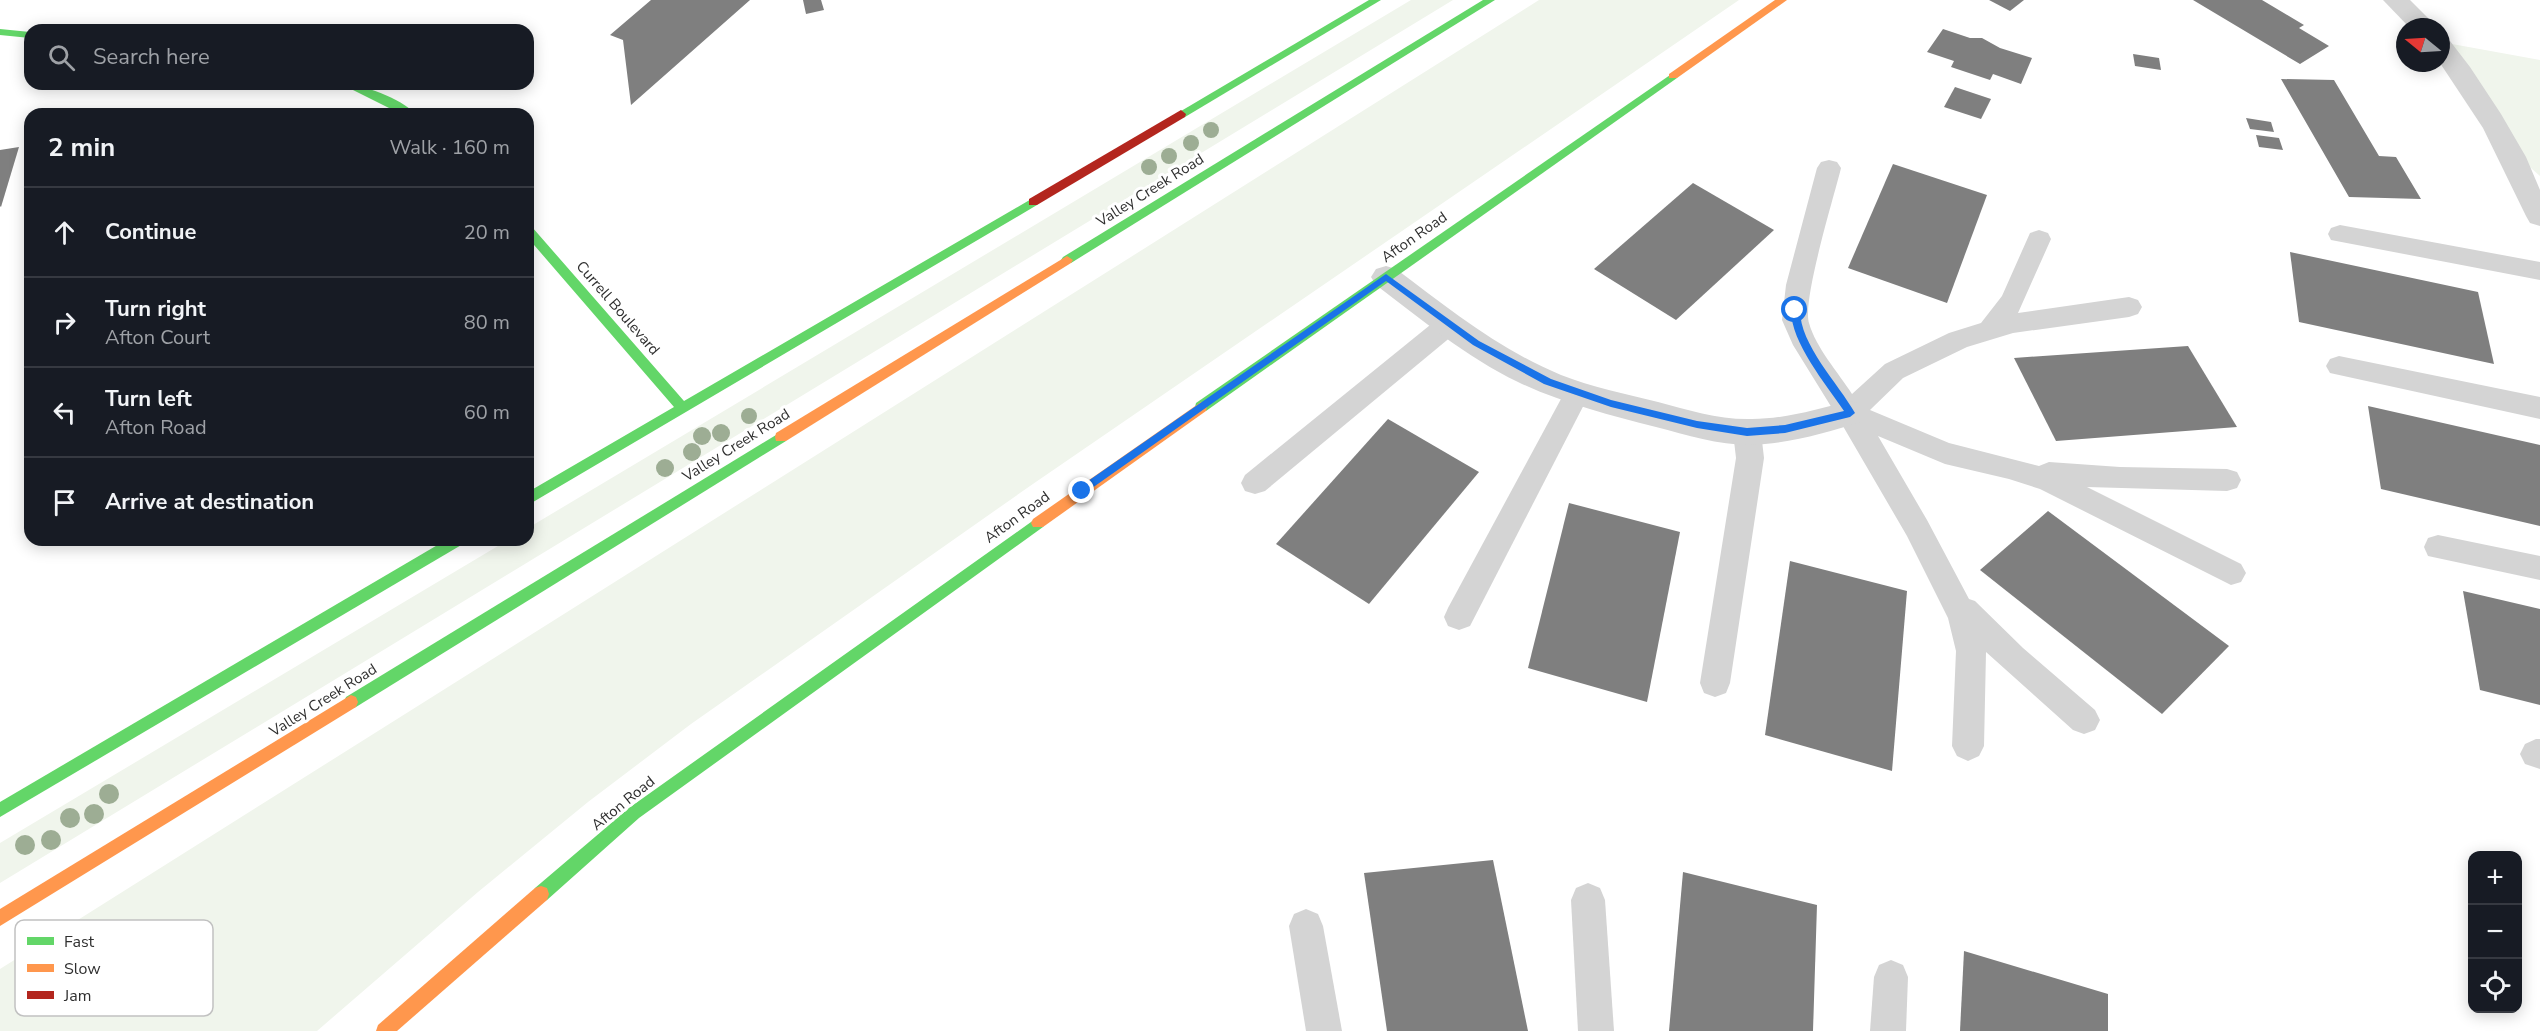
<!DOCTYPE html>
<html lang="en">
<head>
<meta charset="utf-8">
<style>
  body { margin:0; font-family:"Nunito Sans",sans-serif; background:#242831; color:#f1f3f6 }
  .controls { position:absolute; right:18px; bottom:18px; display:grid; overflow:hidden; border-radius:12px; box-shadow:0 3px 15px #0003 }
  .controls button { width:54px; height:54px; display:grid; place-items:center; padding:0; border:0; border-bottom:2px solid #363941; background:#171b24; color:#f1f3f6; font:30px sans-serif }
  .compass { position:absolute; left:2396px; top:18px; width:54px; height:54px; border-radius:50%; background:#171b24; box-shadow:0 3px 15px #0003; rotate:288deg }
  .stop { position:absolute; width:18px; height:18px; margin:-14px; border:4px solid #1a73e8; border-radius:50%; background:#fff }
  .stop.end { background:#1a73e8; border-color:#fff; box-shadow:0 2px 6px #0008 }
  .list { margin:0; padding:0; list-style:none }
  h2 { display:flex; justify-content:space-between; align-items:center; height:78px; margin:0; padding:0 24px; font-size:26px }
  h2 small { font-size:20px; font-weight:400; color:#9ea1a6 }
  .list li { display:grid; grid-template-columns:39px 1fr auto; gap:18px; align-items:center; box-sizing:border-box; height:90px; padding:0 24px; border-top:2px solid #363941 }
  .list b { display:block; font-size:22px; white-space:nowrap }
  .list p { margin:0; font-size:20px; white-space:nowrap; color:#9ea1a6 }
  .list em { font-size:20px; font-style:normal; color:#9ea1a6 }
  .icon { flex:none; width:33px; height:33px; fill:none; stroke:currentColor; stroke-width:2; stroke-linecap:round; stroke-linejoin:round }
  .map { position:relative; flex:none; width:2540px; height:1031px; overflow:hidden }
  .search { position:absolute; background:#171b24; box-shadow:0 3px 15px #0003; left:24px; top:24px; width:510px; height:66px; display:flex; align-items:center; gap:15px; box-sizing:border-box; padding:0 21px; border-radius:18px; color:#9ea1a6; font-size:22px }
  .panel { position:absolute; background:#171b24; box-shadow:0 3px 15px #0003; left:24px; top:108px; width:510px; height:438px; border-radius:18px }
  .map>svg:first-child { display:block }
  .green { fill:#f0f5ec }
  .building { fill:#7f7f7f }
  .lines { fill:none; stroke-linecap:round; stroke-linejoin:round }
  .lane { fill:#d4d4d4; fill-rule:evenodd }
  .street { fill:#d4d4d4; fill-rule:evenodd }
  .fast { fill:#63d668; fill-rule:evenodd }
  .slow { fill:#ff974d; fill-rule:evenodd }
  .jam { fill:#b3261e; fill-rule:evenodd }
  .tree { fill:#9dad94 }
  .route { fill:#1a73e8 }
  .labels { text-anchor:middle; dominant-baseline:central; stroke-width:6; stroke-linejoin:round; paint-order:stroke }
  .street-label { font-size:15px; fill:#2f2f2f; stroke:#fff }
  .key { fill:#fff; stroke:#c1c1c1; stroke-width:1.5 }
  .key-label { font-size:16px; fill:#2f2f2f }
</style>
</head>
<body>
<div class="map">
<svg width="2540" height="1031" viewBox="0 0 2540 1031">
  <rect width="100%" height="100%" fill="#fff"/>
  <g class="green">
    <path d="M1411,0H1453L0,883V843L508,540H528V528Z"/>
    <path d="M1539,0H1739L1030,486L691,724L588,802L478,892L317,1031H0V969Z"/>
    <path d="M2441,42L2540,60V176L2505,145Z"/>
  </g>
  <g class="building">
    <path d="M651,0H750L631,105L623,40L610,35Z"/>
    <path d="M803,0H821L824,10L806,14Z"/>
    <path d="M1989,0H2024L2010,11Z"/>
    <path d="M2193,0H2262L2304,25L2299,28L2329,46L2300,64Z"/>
    <path d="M1943,29L1970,38H1982L2000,48L2032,58L2021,84L1993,74L1990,80L1951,67L1954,61L1927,52Z"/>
    <path d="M2133,54L2159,58L2161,70L2135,66Z"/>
    <path d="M2281,79L2334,80L2379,156L2396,157L2421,199L2349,197Z"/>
    <path d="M1955,87L1991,99L1981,119L1944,107Z"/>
    <path d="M2246,118L2271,122L2274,132L2250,129Z"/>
    <path d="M2256,135L2279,138L2283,150L2259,147Z"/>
    <path d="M19,147L1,207L0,206V150Z"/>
    <path d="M1893,164L1987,195L1947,303L1848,268Z"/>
    <path d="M1693,183L1774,230L1676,320L1594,269Z"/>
    <path d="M2290,252L2478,292L2494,364L2299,322Z"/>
    <path d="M2188,346L2237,427L2056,441L2014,358Z"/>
    <path d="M2368,406L2540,445V526L2381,489Z"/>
    <path d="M1388,419L1479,472L1369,604L1276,544Z"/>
    <path d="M1569,503L1680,532L1647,702L1528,668Z"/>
    <path d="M2048,511L2229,646L2162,714L1980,570Z"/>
    <path d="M1790,561L1907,591L1892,771L1765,735Z"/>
    <path d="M2463,591L2540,609V705L2480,690Z"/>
    <path d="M1493,860L1528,1031H1387L1364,873Z"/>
    <path d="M1683,872L1817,905L1813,1031H1669Z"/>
    <path d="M1964,951L2108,994V1031H1960Z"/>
  </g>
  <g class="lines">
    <g class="lane">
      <path d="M1829,160L1837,162L1841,168C1834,197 1802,300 1809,323C1816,348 1838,372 1852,394L1885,364L1949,333L1981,323L2002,296L2030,233L2039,230L2048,233L2051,239L2018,313L2129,297L2138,300L2142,307L2138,314L2129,317L2013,333L1967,347L1903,378L1870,410L1949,443L2039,466L2049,462L2120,467L2227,469L2237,472L2241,480L2237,488L2227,491L2087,487L2241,564L2246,573L2241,582L2231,585L2040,489L2009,479L1945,464L1878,436L1927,520L1969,599L1975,601L2023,648L2095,710L2100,720L2095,730L2084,734L2073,730L1986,652L1984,746L1979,756L1968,761L1957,756L1952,746L1956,651L1948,618L1907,536L1840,421L1793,345L1782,320L1786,285L1817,168L1821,162Z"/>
      <path d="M2340,225L2540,262V280L2331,240L2328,234L2331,228Z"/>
      <path d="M1449,314L1458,317L1462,324L1458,331L1265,491L1255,494L1245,491L1241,483L1245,475L1440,317Z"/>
      <path d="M2339,356L2540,397V419L2330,373L2326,366L2330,359Z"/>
      <path d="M1577,383L1586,386L1590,393L1470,626L1459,630L1448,626L1444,617L1448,608L1568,386Z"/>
      <path d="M1747,421L1757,424L1761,432L1764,458L1730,683L1726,693L1715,697L1704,693L1700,683L1736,458L1733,432L1737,424Z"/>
      <path d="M2438,535L2540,556V580L2428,556L2424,547L2428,538Z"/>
      <path d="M2536,739H2540V769L2525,764L2520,754L2525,744Z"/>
      <path d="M1588,883L1600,888L1605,900L1614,1031H1578L1571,900L1576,888Z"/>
      <path d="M1306,909L1318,914L1323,926L1342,1031H1306L1289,926L1294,914Z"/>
      <path d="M1891,960L1903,965L1908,977L1906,1031H1870L1874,977L1879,965Z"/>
    </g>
    <g class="street">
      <path d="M2383,0H2410L2437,27H2409Z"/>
      <path d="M2441,39L2450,41L2470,67L2501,114L2526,157L2540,190V226L2530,223L2526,216L2483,128L2440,63Z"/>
      <path d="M1386,266L1396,269C1448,308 1500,350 1561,375C1592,387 1625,394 1658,402C1689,410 1719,420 1752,419C1785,419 1818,409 1850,401L1861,404L1866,413L1861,422C1826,433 1787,444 1750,445C1718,445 1687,435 1656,427C1609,415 1562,403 1518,382C1466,357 1421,319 1376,285L1371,277L1376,269Z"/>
    </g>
    <g class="fast">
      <path d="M1369,0H1381L1185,117L1181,118L1176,114Z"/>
      <path d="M1483,0H1495L1071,263H1063L1061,260L1063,257Z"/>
      <path d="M0,29L30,32V38L0,35Z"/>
      <path d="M1673,73L1678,76L1677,78L1206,411H1196L1195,407L1196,403Z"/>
      <path d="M341,84C362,84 401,98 415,114H401Z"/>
      <path d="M1033,198L1039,202L1037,205L528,505V492L674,407L528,238V226L532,227L684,401Z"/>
      <path d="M781,432L786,433L787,437L786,441L356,707L351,709L346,707L344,702L346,697Z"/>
      <path d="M1038,517L1043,519L1045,523L1043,527L639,818L547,900L541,902L535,900L533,894L535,888L629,808Z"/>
      <path d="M446,540H465L463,544L0,817V802Z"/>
    </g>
    <g class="slow">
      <path d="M1775,0H1787L1677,78H1669V74Z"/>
      <path d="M1067,256L1073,260L1071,263L786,441H776L775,437L776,433Z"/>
      <path d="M1201,402L1207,407L1206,411L1043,527H1033L1031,523L1033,519Z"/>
      <path d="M351,695L356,697L358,702L356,707L0,926V909Z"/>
      <path d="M541,886L547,888L549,894L547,900L397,1031H376L378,1025L535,888Z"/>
    </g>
    <path class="jam" d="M1181,110L1186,114L1185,117L1037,205H1029V199Z"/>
  </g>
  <g class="tree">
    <circle cx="1211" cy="130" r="8"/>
    <circle cx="1191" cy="143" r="8"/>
    <circle cx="1169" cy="156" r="8"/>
    <circle cx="1149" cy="167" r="8"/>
    <circle cx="749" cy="416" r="8"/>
    <circle cx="721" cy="433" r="9"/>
    <circle cx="702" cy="436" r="9"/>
    <circle cx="692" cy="452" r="9"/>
    <circle cx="665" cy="468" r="9"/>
    <circle cx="109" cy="794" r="10"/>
    <circle cx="94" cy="814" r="10"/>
    <circle cx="70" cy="818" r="10"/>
    <circle cx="51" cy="840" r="10"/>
    <circle cx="25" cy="845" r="10"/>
  </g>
  <path class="route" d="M1386,274L1479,341L1551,379L1611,400L1697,421L1747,428L1785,425L1844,411C1826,384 1791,343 1791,310L1795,307L1800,310C1800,345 1838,383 1855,413L1850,417L1785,433L1747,436L1697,428L1611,407L1544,384L1473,345L1386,281L1085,493H1078V488Z"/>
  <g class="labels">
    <g class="street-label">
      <text transform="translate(1150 190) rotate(-32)">Valley Creek Road</text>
      <text transform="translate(1414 237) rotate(-35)">Afton Road</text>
      <text transform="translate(618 308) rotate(49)">Currell Boulevard</text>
      <text transform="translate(736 445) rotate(-32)">Valley Creek Road</text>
      <text transform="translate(1017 517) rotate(-36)">Afton Road</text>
      <text transform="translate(323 700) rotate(-32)">Valley Creek Road</text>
      <text transform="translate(623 803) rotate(-39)">Afton Road</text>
    </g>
  </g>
  <rect x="15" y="920" width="198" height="96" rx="9" class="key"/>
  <rect x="27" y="937" width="27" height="8" fill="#63d668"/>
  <rect x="27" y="964" width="27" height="8" fill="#ff974d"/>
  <rect x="27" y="991" width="27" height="8" fill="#b3261e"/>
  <g class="key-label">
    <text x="64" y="947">Fast</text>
    <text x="64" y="974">Slow</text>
    <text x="64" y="1001">Jam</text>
  </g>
</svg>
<div class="controls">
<button>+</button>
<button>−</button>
<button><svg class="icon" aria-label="locate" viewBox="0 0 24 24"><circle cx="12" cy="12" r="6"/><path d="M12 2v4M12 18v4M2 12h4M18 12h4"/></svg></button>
</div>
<svg class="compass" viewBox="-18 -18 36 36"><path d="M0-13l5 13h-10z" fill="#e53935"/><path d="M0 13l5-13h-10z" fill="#9ea1a6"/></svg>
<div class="stop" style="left:1795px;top:310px"></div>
<div class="stop end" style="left:1082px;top:491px"></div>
<div class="search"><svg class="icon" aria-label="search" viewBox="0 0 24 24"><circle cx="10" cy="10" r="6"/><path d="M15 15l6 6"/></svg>Search here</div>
<section class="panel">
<h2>2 min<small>Walk · 160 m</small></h2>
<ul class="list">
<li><svg class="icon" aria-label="ahead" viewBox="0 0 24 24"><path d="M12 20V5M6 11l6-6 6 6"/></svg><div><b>Continue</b></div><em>20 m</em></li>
<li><svg class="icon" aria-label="right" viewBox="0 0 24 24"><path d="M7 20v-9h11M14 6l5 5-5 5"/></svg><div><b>Turn right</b><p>Afton Court</p></div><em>80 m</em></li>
<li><svg class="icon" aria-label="left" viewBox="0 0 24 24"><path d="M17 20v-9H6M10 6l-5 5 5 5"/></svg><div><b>Turn left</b><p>Afton Road</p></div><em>60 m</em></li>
<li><svg class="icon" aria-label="arrive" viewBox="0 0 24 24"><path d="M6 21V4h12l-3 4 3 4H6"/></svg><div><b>Arrive at destination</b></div></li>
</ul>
</section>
</div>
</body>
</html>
